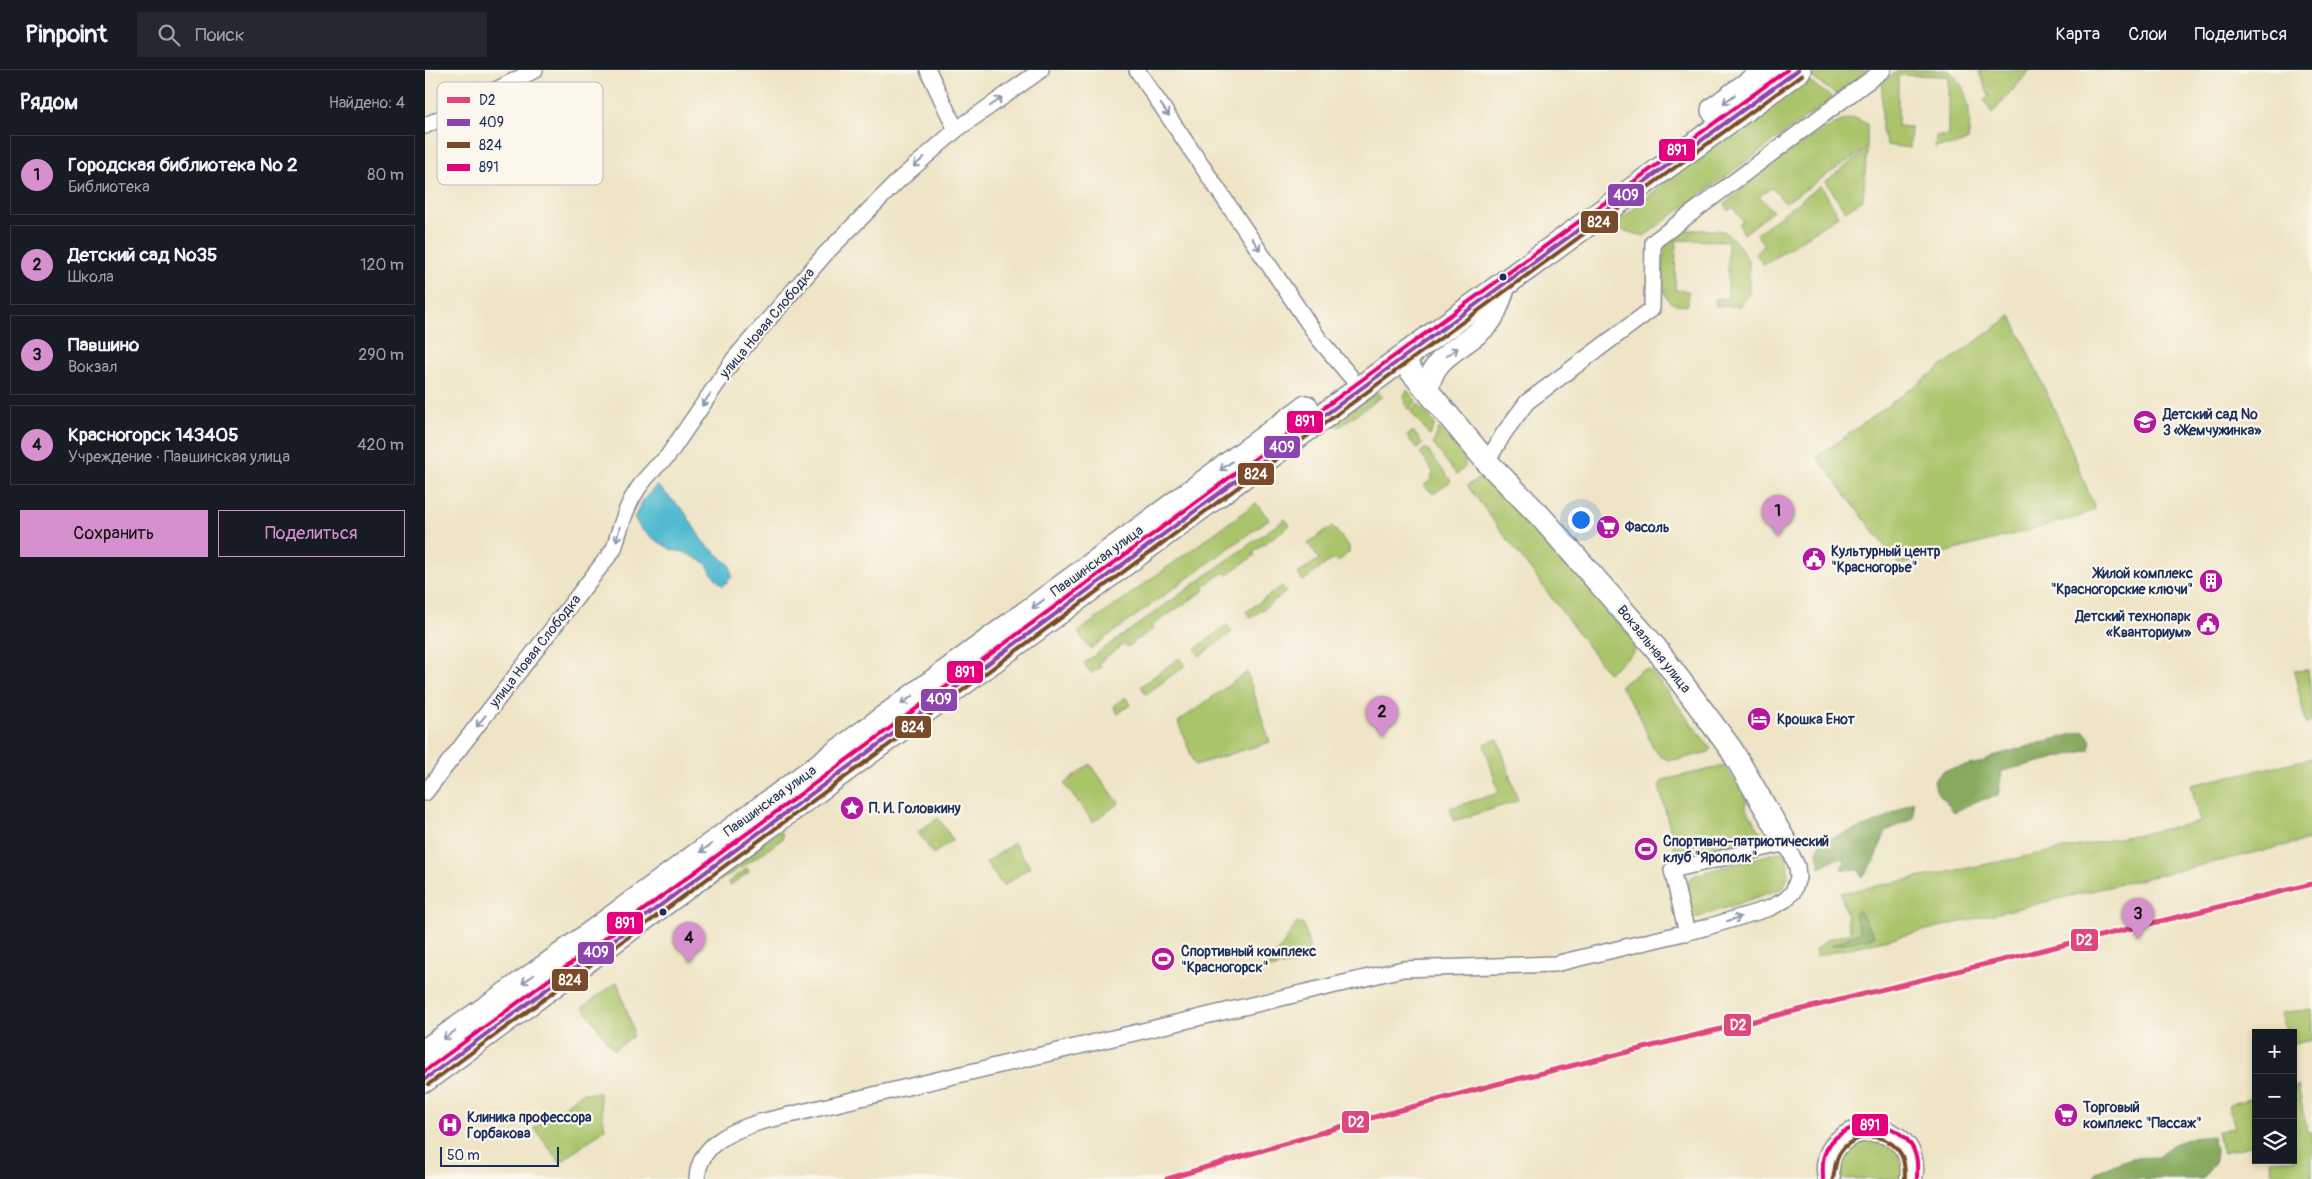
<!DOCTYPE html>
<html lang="ru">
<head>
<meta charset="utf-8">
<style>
  body { margin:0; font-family:Pangolin,sans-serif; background:#242831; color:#f1f3f6 }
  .controls { position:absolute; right:15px; bottom:15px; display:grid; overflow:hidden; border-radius:0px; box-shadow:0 2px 8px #0003 }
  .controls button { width:45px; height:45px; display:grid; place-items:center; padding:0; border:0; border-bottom:1px solid #363941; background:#171b24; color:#f1f3f6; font:25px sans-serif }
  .scale { position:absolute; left:15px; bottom:12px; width:119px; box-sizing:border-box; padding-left:5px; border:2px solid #1b2f5e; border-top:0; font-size:14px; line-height:18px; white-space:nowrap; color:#1b2f5e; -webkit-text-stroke:4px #fbf7ec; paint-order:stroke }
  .you { position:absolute; left:1155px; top:449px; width:18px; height:18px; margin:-12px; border:4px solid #fff; border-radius:50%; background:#1a73e8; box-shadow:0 0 0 8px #1a73e833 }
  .badge { display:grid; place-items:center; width:32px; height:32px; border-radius:50%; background:#d690ce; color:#111; font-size:16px; font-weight:700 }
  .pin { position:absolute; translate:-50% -41px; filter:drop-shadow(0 1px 2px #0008) }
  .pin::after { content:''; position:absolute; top:26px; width:18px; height:15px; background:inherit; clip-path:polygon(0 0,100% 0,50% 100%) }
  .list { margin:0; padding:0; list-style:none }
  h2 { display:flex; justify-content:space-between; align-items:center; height:65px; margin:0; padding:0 20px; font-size:21px }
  h2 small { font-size:16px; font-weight:400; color:#9ea1a6 }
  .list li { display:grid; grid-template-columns:32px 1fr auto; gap:15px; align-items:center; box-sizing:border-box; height:80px; margin:0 10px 10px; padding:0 10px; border:1px solid #363941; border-radius:0px }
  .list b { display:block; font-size:19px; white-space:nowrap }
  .list p { margin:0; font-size:16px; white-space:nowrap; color:#9ea1a6 }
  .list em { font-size:16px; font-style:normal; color:#9ea1a6 }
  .actions { display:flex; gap:10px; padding:15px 20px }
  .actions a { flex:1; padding:11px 0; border:1px solid #d690ce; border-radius:0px; text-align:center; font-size:18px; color:#d690ce }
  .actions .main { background:#d690ce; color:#111 }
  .icon { flex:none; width:28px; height:28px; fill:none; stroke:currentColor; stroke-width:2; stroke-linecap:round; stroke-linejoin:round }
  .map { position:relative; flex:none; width:1887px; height:1109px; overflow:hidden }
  header { display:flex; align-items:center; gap:30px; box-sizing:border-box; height:70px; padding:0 25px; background:#171b24; border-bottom:1px solid #363941 }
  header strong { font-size:24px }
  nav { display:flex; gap:28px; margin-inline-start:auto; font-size:18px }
  .search { width:350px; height:45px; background:#242831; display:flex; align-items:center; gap:12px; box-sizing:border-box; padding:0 18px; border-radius:0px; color:#9ea1a6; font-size:19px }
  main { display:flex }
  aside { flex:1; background:#171b24 }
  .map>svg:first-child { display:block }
  .green { fill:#aac46a; stroke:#627a64; fill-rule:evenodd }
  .forest { fill:#87aa5e; stroke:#516c5e }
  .water { fill:#51bacf; stroke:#367496 }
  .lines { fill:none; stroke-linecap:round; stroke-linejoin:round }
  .street-casing { stroke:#858a92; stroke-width:18 }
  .secondary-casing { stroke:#858a92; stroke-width:25 }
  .primary-casing { stroke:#858a92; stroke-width:28 }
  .street { stroke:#fff; stroke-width:15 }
  .secondary { stroke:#fff; stroke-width:22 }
  .primary { stroke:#fff; stroke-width:25 }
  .bus-1-casing { stroke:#fbf7ec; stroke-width:8 }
  .bus-2-casing { stroke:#fbf7ec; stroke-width:8 }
  .bus-3-casing { stroke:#fbf7ec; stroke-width:8 }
  .bus-1 { stroke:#8e44ad; stroke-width:4 }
  .bus-2 { stroke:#7a4b2a; stroke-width:4 }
  .bus-3 { stroke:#e5007d; stroke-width:4 }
  .rail-1-casing { stroke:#fbf7ec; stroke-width:9 }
  .rail-1 { stroke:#df477c; stroke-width:5 }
  .oneway { stroke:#8d97ae }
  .bus-dot { fill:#1b2f5e; stroke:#fbf7ec; stroke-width:2 }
  .labels { text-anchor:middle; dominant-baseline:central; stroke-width:4.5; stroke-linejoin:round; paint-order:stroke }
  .street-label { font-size:14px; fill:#1b2f5e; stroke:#fbf7ec }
  .poi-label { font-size:14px; font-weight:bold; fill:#1b2f5e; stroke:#fbf7ec; text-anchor:start }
  .key { fill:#fbf7ec; stroke:#b8bbc1; stroke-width:1 }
  .key-label { font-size:14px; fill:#1b2f5e }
  .line-badge { stroke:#fbf7ec; stroke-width:2 }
  .badge-label { font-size:14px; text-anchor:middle; font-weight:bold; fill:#fff }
</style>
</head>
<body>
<header>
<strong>Pinpoint</strong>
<div class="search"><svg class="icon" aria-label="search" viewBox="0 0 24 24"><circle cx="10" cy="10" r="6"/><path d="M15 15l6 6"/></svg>Поиск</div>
<nav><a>Карта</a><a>Слои</a><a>Поделиться</a></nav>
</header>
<main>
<aside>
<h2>Рядом<small>Найдено: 4</small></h2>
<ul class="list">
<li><span class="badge">1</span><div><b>Городская библиотека № 2</b><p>Библиотека</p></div><em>80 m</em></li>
<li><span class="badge">2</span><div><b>Детский сад №35</b><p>Школа</p></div><em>120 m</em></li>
<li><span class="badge">3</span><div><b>Павшино</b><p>Вокзал</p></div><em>290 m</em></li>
<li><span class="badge">4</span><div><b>Красногорск 143405</b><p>Учреждение · Павшинская улица</p></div><em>420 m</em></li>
</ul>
<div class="actions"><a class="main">Сохранить</a><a>Поделиться</a></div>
</aside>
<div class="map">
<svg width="1887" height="1109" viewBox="0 0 1887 1109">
  <rect width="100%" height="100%" fill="#fbf7ec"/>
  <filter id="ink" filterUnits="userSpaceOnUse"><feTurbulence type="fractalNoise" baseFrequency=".02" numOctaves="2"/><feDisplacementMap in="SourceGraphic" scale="10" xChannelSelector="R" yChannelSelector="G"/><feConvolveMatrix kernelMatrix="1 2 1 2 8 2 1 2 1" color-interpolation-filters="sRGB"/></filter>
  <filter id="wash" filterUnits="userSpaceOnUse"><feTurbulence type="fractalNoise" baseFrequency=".0096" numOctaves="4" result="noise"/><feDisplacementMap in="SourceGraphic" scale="20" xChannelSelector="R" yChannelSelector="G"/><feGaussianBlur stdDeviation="1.12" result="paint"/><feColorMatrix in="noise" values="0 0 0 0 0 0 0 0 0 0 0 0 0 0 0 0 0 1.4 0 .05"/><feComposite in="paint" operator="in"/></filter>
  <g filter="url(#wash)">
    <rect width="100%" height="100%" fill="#efe4c6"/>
    <g class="green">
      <path d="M1394,0H1445L1412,25L1385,6Z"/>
      <path d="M1474,0H1523C1544,16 1547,46 1543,70L1532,75L1510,77L1511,66H1523V6L1473,5V56L1486,57L1485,78L1462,75L1457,61V13Z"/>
      <path d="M1553,0H1605L1567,44L1559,29L1564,26Z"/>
      <path d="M1382,10L1408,28L1219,166L1189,158L1188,156L1240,112Z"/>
      <path d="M1430,48L1442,54V78L1360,133L1347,118L1334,126L1348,141L1319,164L1314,154L1318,151L1308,137L1304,141L1299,134C1328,111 1396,51 1430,48Z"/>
      <path d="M1442,80L1438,130L1420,141L1401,111Z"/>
      <path d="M1396,115L1413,146L1339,195L1330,183L1340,176L1331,164Z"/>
      <path d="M1257,160H1293L1302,163L1314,176L1324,191V224L1315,236H1291L1290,229L1303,228V171L1251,170L1250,220L1263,221V235C1255,236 1250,236 1244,231C1234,221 1238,176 1244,164Z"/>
      <path d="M1586,246L1641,365L1670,439L1656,446L1474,495L1392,387Z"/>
      <path d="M982,320L991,331L984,340C979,332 976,328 982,320Z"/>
      <path d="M953,322L957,326L914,357L909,353Z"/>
      <path d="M993,334L1010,354L1005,366L986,342Z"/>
      <path d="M1014,358L1040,387V397L1032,405L1008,374Z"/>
      <path d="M988,361L998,374L992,379L982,366Z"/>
      <path d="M1001,378L1026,411L1009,424L998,416L1006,410L1008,402L995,383Z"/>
      <path d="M1063,407L1106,453L1210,571L1209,582L1183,603L1044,418L1043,415L1054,408Z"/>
      <path d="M831,433L844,449L665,579L653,562Z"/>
      <path d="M860,449L865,455L828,482L830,485L802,505L799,502L778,516L780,520L726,556L728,559L702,577L699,574L673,593L676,597L666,603L659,593Z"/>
      <path d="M907,456L924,476V482L913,492L909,488L878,511L873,504L894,489L883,473Z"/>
      <path d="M857,516L861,522L826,548L821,542Z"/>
      <path d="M802,555L807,562L775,586L770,579Z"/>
      <path d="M754,588L760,596L721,624L716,616Z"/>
      <path d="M1222,599L1228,603L1286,679L1284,682L1256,689L1244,690L1235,686L1228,678L1212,640L1195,616L1217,600Z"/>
      <path d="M1883,600L1887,629V652L1881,654L1869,601Z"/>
      <path d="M822,602L845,672L770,695L753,652Z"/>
      <path d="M700,627L706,634L693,644L688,636Z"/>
      <path d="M1073,669L1093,731L1029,751L1025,738L1074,723L1059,674Z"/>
      <path d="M1887,688V769L1391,886L1390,880L1403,869L1426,863L1416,823L1775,752L1766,715ZM1435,862L1449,867L1408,875H1409Z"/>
      <path d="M665,694L694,733L668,752L639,714Z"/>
      <path d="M1299,696L1321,726V738L1341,771L1260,790L1251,783L1234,716L1238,710Z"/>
      <path d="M513,748L528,770L508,784L493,762Z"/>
      <path d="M355,761L358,765L357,769C334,787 310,800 286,817V811Z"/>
      <path d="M589,773L605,797L578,816L561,793Z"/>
      <path d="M1354,782L1361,785C1363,796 1365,808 1358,818L1271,848L1267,847L1259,816L1265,808L1276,803Z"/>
      <path d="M322,798L324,802L304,816L303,812Z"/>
      <path d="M872,853L879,855L887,889L841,900Z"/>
      <path d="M192,912L208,959L207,967L189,980L158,937Z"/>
      <path d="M1887,939V970L1868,974V963H1861L1856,943Z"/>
      <path d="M1873,1016L1882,1062H1887V1109H1849L1844,1090H1868V1017Z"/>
      <path d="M157,1023H174L180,1059L135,1093L109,1058Z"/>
      <path d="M1831,1027V1074L1798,1083L1792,1062L1810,1057L1803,1035Z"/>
      <path d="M1444,1066L1473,1080L1480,1109H1411L1416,1082Z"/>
    </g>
    <g class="forest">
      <path d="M1659,661L1666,670L1664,680L1577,701L1573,726L1552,731L1529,742L1511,720L1509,711L1518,701L1558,692L1571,685Z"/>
      <path d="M1488,731L1489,748L1461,761L1447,795L1437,807L1434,800L1416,799L1420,789H1409L1395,797L1392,783L1397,771L1455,751Z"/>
      <path d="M1434,840L1450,867L1406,876L1435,862L1429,843Z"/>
      <path d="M1788,1066L1791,1081L1789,1094L1777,1109H1669L1671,1102L1706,1088L1733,1087L1748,1074L1765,1068Z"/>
    </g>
    <path class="water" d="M232,415L259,441L278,472L305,495L307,507L298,516L287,504L281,493L259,482L247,480L226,467L216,459L209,448L218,430Z"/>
  </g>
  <g filter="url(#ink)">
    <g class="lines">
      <g class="street-casing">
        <g id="street">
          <path d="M503,0L531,60"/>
          <path d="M712,0L894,269L925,306"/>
          <path d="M0,56L110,0"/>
          <path d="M1062,392L1079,363L1102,332L1227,239L1228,172L1458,0"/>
          <path d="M0,723L189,479C200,438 209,415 242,387L309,289L401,183L474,110L531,60L616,0"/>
          <path d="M272,1109C274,1074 306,1061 335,1052L978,899L1130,894L1279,858L1345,838L1360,830L1368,822L1373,808L1372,796L1361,773L1247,800L1262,863"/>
        </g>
      </g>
      <g class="secondary-casing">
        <g id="secondary">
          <path d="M976,289L1062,392L1116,447L1230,577L1306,679L1361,773"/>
          <path d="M1003,321C1005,284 1043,277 1064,252C1072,242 1076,224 1081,212"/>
          <path d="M1404,1109C1392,1045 1498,1044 1486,1109"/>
        </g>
      </g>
      <g class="primary-casing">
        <g id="primary">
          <path d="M1289,40L1343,0"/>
          <path d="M0,982L128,892L881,338"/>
          <path d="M0,1009L976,289L1373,0"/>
        </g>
      </g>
      <use href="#street" class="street"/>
      <use href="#secondary" class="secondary"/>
      <use href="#primary" class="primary"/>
      <g class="bus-1-casing">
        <path id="bus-1" d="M0,1009L976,289L1373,0"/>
      </g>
      <g class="bus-2-casing">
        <g id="bus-2">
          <path d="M4,1014L980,294L1377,5"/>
          <path d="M1408,1109C1410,1100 1410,1090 1415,1083C1429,1060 1465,1062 1477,1086C1480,1094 1480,1101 1480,1109"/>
        </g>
      </g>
      <g class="bus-3-casing">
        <g id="bus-3">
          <path d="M0,1001L972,284L1362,0"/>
          <path d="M1398,1109C1398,1102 1397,1092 1399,1086C1412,1045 1479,1044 1491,1086C1493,1092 1492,1102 1492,1109"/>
        </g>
      </g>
      <use href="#bus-1" class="bus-1"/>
      <use href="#bus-2" class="bus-2"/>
      <use href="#bus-3" class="bus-3"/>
      <g class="rail-1-casing">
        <path id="rail-1" d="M742,1109L935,1051L1072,1014L1887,814"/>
      </g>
      <use href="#rail-1" class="rail-1"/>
    </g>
    <defs><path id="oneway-shaft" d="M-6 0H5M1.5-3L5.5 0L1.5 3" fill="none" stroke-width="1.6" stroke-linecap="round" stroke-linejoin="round" transform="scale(1.25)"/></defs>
    <g class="oneway">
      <use href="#oneway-shaft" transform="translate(1304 29) rotate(144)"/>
      <use href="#oneway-shaft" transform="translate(571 32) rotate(-35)"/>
      <use href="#oneway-shaft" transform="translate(740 40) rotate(55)"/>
      <use href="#oneway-shaft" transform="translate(494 92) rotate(139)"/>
      <use href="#oneway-shaft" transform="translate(831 174) rotate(56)"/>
      <use href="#oneway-shaft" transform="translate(1027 282) rotate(-36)"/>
      <use href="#oneway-shaft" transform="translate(281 330) rotate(124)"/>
      <use href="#oneway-shaft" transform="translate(801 396) rotate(144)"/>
      <use href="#oneway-shaft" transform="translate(193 464) rotate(105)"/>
      <use href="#oneway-shaft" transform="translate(613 534) rotate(144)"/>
      <use href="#oneway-shaft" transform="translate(482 630) rotate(144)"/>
      <use href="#oneway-shaft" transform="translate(56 651) rotate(128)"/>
      <use href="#oneway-shaft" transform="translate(281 778) rotate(144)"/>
      <use href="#oneway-shaft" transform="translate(1309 849) rotate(-17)"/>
      <use href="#oneway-shaft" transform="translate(103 909) rotate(145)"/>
      <use href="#oneway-shaft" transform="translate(24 965) rotate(145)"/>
    </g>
  </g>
  <defs>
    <g id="school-disc" transform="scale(1.25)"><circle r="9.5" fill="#b5179e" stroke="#fbf7ec"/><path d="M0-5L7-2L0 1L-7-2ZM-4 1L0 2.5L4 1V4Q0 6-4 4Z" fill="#fff"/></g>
    <g id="supermarket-disc" transform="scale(1.25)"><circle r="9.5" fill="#b5179e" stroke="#fbf7ec"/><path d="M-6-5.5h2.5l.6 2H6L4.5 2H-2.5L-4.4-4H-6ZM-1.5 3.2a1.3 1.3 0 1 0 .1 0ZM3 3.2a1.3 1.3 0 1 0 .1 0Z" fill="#fff"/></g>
    <g id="civic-disc" transform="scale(1.25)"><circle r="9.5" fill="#b5179e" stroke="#fbf7ec"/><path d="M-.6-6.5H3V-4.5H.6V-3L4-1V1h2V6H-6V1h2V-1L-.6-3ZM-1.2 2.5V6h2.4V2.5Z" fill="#fff"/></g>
    <g id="building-disc" transform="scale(1.25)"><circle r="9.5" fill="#b5179e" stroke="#fbf7ec"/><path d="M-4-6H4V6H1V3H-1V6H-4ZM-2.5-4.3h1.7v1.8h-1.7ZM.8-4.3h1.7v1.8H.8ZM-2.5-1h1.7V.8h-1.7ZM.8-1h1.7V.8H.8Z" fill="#fff"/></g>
    <g id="hotel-disc" transform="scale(1.25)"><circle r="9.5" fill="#b5179e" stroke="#fbf7ec"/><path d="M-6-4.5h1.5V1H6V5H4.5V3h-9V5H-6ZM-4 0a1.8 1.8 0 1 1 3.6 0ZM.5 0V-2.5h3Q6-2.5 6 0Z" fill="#fff"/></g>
    <g id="sight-disc" transform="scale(1.25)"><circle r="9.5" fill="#b5179e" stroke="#fbf7ec"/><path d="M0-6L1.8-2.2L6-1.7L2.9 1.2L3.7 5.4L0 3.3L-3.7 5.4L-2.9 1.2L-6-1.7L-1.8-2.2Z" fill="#fff"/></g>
    <g id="stadium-disc" transform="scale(1.25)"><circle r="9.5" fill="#b5179e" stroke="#fbf7ec"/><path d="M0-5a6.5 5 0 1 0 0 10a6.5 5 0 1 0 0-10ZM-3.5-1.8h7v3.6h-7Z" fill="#fff"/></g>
    <g id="hospital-disc" transform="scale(1.25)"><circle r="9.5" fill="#b5179e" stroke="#fbf7ec"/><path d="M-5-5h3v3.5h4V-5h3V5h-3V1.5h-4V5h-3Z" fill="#fff"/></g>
  </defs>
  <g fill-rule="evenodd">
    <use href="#school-disc" x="1720" y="352"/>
    <use href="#supermarket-disc" x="1183" y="457"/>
    <use href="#civic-disc" x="1389" y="489"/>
    <use href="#building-disc" x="1786" y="511"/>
    <use href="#civic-disc" x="1783" y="554"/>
    <use href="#hotel-disc" x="1334" y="649"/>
    <use href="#sight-disc" x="427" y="738"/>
    <use href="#stadium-disc" x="1221" y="779"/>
    <use href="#stadium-disc" x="738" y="889"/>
    <use href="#supermarket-disc" x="1641" y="1045"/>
    <use href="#hospital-disc" x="25" y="1055"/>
  </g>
  <g class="bus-dot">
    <circle cx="1078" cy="207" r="4.5"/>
    <circle cx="238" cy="842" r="4.5"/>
  </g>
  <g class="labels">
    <g class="street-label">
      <text transform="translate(342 253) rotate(-50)">улица Новая Слободка</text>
      <text transform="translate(672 491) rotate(-36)">Павшинская улица</text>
      <text transform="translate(1229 579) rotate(51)">Вокзальная улица</text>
      <text transform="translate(110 581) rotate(-52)">улица Новая Слободка</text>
      <text transform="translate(345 731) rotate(-36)">Павшинская улица</text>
    </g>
    <g class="poi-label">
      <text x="1738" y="344">Детский сад №<tspan x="1738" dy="16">3 «Жемчужинка»</tspan></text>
      <text x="1200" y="457">Фасоль</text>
      <text x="1406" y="481">Культурный центр<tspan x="1406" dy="16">"Красногорье"</tspan></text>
      <text x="1768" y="503" text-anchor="end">Жилой комплекс<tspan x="1768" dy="16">"Красногорские ключи"</tspan></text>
      <text x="1766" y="546" text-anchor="end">Детский технопарк<tspan x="1766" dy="16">«Кванториум»</tspan></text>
      <text x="1352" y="649">Крошка Енот</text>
      <text x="444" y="738">П. И. Головкину</text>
      <text x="1238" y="771">Спортивно-патриотический<tspan x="1238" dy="16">клуб "Ярополк"</tspan></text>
      <text x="756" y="881">Спортивный комплекс<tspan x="756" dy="16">"Красногорск"</tspan></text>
      <text x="1658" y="1037">Торговый<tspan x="1658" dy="16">комплекс "Пассаж"</tspan></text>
      <text x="42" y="1047">Клиника профессора<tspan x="42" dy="16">Горбакова</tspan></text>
    </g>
  </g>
  <rect x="12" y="12" width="166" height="103" rx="8" class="key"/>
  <rect x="22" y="27" width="23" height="6" fill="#df477c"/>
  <rect x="22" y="49" width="23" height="7" fill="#8e44ad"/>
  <rect x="22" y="72" width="23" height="6" fill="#7a4b2a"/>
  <rect x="22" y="94" width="23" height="7" fill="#e5007d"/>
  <g class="key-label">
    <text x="54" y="35">D2</text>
    <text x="54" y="57">409</text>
    <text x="54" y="80">824</text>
    <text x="54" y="102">891</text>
  </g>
  <g class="line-badge">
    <rect x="1233" y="68" width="38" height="24" rx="5" fill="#e5007d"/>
    <rect x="1182" y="113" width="38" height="24" rx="5" fill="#8e44ad"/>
    <rect x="1155" y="140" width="39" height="24" rx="5" fill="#7a4b2a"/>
    <rect x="861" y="340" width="38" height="24" rx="5" fill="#e5007d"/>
    <rect x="838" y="365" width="38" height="24" rx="5" fill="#8e44ad"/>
    <rect x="812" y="392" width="38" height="24" rx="5" fill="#7a4b2a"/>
    <rect x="521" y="590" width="38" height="24" rx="5" fill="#e5007d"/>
    <rect x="495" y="618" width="38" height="24" rx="5" fill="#8e44ad"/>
    <rect x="469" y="645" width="38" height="24" rx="5" fill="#7a4b2a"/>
    <rect x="181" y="841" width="38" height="24" rx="5" fill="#e5007d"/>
    <rect x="1645" y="858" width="29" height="24" rx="5" fill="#df477c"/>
    <rect x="152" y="871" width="38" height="24" rx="5" fill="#8e44ad"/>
    <rect x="126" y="898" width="38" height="24" rx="5" fill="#7a4b2a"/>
    <rect x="1298" y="943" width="29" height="24" rx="5" fill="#df477c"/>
    <rect x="916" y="1040" width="29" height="24" rx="5" fill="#df477c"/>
    <rect x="1426" y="1043" width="38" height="24" rx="5" fill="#e5007d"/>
  </g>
  <g class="badge-label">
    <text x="1252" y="85">891</text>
    <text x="1201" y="130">409</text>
    <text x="1174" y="157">824</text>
    <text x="880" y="356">891</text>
    <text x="857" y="382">409</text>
    <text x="831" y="409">824</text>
    <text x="540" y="607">891</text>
    <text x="514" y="634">409</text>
    <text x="488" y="662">824</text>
    <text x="200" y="858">891</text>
    <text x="1659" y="875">D2</text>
    <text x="171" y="887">409</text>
    <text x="145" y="915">824</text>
    <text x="1313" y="960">D2</text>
    <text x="931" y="1057">D2</text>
    <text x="1445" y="1060">891</text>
  </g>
</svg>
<div class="controls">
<button>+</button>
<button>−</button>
<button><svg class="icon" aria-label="layers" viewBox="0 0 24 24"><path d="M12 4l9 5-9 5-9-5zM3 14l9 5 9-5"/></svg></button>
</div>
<div class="scale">50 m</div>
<div class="you"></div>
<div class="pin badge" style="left:1353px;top:466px">1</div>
<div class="pin badge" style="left:957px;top:667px">2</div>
<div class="pin badge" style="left:1713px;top:869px">3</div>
<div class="pin badge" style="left:264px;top:893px">4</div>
</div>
</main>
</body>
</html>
